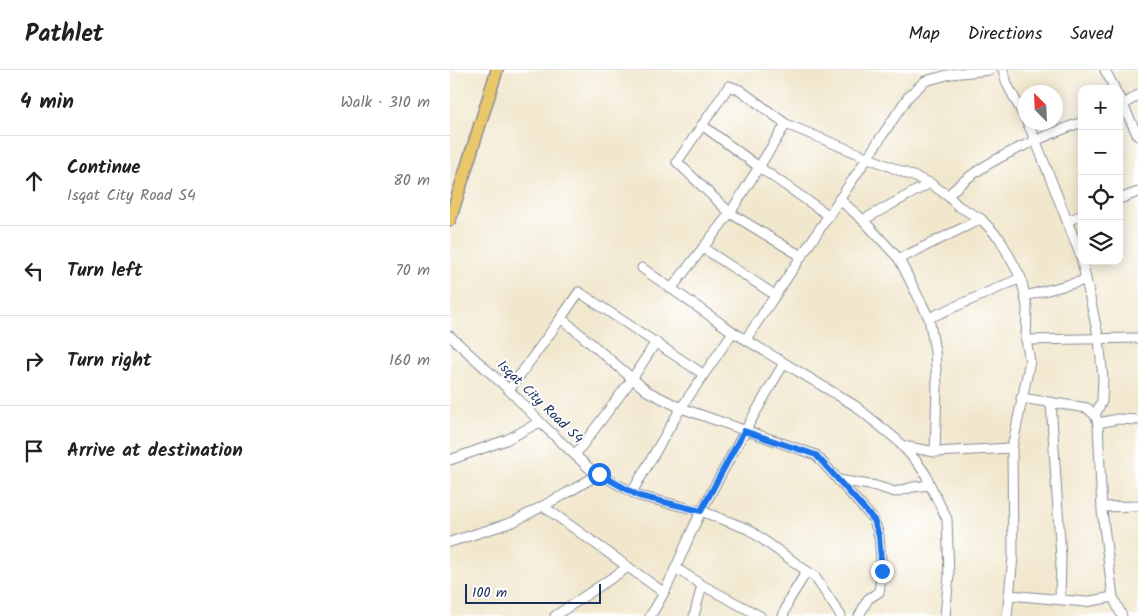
<!DOCTYPE html>
<html lang="en">
<head>
<meta charset="utf-8">
<style>
  body { margin:0; font-family:Kalam,sans-serif; background:#f6f6f6; color:#202124 }
  .controls { position:absolute; right:15px; top:15px; display:grid; overflow:hidden; border-radius:10px; box-shadow:0 2px 12px #0003 }
  .controls button { width:45px; height:45px; display:grid; place-items:center; padding:0; border:0; border-bottom:1px solid #e0e0e0; background:#fff; color:#202124; font:25px sans-serif }
  .compass { position:absolute; left:568px; top:15px; width:45px; height:45px; border-radius:50%; background:#fff; box-shadow:0 2px 12px #0003; rotate:336deg }
  .scale { position:absolute; left:15px; bottom:12px; width:136px; box-sizing:border-box; padding-left:5px; border:2px solid #1b2f5e; border-top:0; font-size:14px; line-height:18px; white-space:nowrap; color:#1b2f5e; -webkit-text-stroke:4px #fff; paint-order:stroke }
  .stop { position:absolute; width:15px; height:15px; margin:-11px; border:4px solid #1a73e8; border-radius:50%; background:#fff }
  .stop.end { background:#1a73e8; border-color:#fff; box-shadow:0 1px 5px #0008 }
  .list { margin:0; padding:0; list-style:none }
  h2 { display:flex; justify-content:space-between; align-items:center; height:65px; margin:0; padding:0 20px; font-size:21px }
  h2 small { font-size:16px; font-weight:400; color:#757577 }
  .list li { display:grid; grid-template-columns:32px 1fr auto; gap:15px; align-items:center; box-sizing:border-box; height:90px; padding:0 20px; border-top:1px solid #e0e0e0 }
  .list b { display:block; font-size:19px; white-space:nowrap }
  .list p { margin:0; font-size:16px; white-space:nowrap; color:#757577 }
  .list em { font-size:16px; font-style:normal; color:#757577 }
  .icon { flex:none; width:28px; height:28px; fill:none; stroke:currentColor; stroke-width:2; stroke-linecap:round; stroke-linejoin:round }
  .map { position:relative; flex:none; width:688px; height:546px; overflow:hidden }
  header { display:flex; align-items:center; gap:30px; box-sizing:border-box; height:70px; padding:0 25px; background:#fff; border-bottom:1px solid #e0e0e0 }
  header strong { font-size:24px }
  nav { display:flex; gap:28px; margin-inline-start:auto; font-size:18px }
  main { display:flex }
  aside { flex:1; background:#fff }
  .map>svg:first-child { display:block }
  .lines { fill:none; stroke-linecap:round; stroke-linejoin:round }
  .minor-casing { stroke:#868b96; stroke-width:11 }
  .major-casing { stroke:#868b96; stroke-width:14 }
  .minor { stroke:#fff; stroke-width:9 }
  .major { stroke:#eac769; stroke-width:11 }
  .route { stroke:#1a73e8; stroke-width:6 }
  .labels { text-anchor:middle; dominant-baseline:central; stroke-width:4; stroke-linejoin:round; paint-order:stroke }
  .street-label { font-size:14px; fill:#1b2f5e; stroke:#fff }
</style>
</head>
<body>
<header>
<strong>Pathlet</strong>
<nav><a>Map</a><a>Directions</a><a>Saved</a></nav>
</header>
<main>
<aside>
<h2>4 min<small>Walk · 310 m</small></h2>
<ul class="list">
<li><svg class="icon" aria-label="ahead" viewBox="0 0 24 24"><path d="M12 20V5M6 11l6-6 6 6"/></svg><div><b>Continue</b><p>Isqat City Road S4</p></div><em>80 m</em></li>
<li><svg class="icon" aria-label="left" viewBox="0 0 24 24"><path d="M17 20v-9H6M10 6l-5 5 5 5"/></svg><div><b>Turn left</b></div><em>70 m</em></li>
<li><svg class="icon" aria-label="right" viewBox="0 0 24 24"><path d="M7 20v-9h11M14 6l5 5-5 5"/></svg><div><b>Turn right</b></div><em>160 m</em></li>
<li><svg class="icon" aria-label="arrive" viewBox="0 0 24 24"><path d="M6 21V4h12l-3 4 3 4H6"/></svg><div><b>Arrive at destination</b></div></li>
</ul>
</aside>
<div class="map">
<svg width="688" height="546" viewBox="0 0 688 546">
  <rect width="100%" height="100%" fill="#fff"/>
  <filter id="ink" filterUnits="userSpaceOnUse"><feTurbulence type="fractalNoise" baseFrequency=".02" numOctaves="2"/><feDisplacementMap in="SourceGraphic" scale="10" xChannelSelector="R" yChannelSelector="G"/><feConvolveMatrix kernelMatrix="1 2 1 2 8 2 1 2 1" color-interpolation-filters="sRGB"/></filter>
  <filter id="wash" filterUnits="userSpaceOnUse"><feTurbulence type="fractalNoise" baseFrequency=".0096" numOctaves="4" result="noise"/><feDisplacementMap in="SourceGraphic" scale="20" xChannelSelector="R" yChannelSelector="G"/><feGaussianBlur stdDeviation="1.12" result="paint"/><feColorMatrix in="noise" values="0 0 0 0 0 0 0 0 0 0 0 0 0 0 0 0 0 1.4 0 .05"/><feComposite in="paint" operator="in"/></filter>
  <g filter="url(#wash)">
    <rect width="100%" height="100%" fill="#f1e7cd"/>
  </g>
  <g filter="url(#ink)">
    <g class="lines">
      <g class="minor-casing">
        <g id="minor">
          <path d="M553,0L557,14L576,50"/>
          <path d="M655,0L665,19"/>
          <path d="M669,27L688,66"/>
          <path d="M669,38L688,25"/>
          <path d="M577,52L585,69L632,189"/>
          <path d="M252,55L309,97L378,145"/>
          <path d="M498,126C528,92 589,68 632,52"/>
          <path d="M389,129L413,150L449,189L479,248L485,281L487,316L485,382"/>
          <path d="M669,129L688,122"/>
          <path d="M413,150L480,113"/>
          <path d="M617,151L632,145"/>
          <path d="M253,178L325,225"/>
          <path d="M351,186L280,143L227,92L279,16L290,20L336,54L480,113L498,126L508,136L531,149L550,169L571,208L575,226L577,237L576,270L580,291L562,378L563,487L557,546"/>
          <path d="M449,189L531,149"/>
          <path d="M632,191L649,270L653,308L652,331L645,345"/>
          <path d="M192,198L283,262L404,335L446,369L467,392L476,405L480,415L497,449L499,506L495,546"/>
          <path d="M221,219L280,143L336,54"/>
          <path d="M575,226L636,210"/>
          <path d="M111,248L129,222L253,304"/>
          <path d="M479,248L571,208"/>
          <path d="M0,266L59,320L93,355L140,399L189,426L251,441L298,459L365,507L391,546"/>
          <path d="M296,269L458,27L475,11L501,4L540,0"/>
          <path d="M576,270L688,268"/>
          <path d="M59,320L111,248L197,321L231,338L366,385L424,450L429,466L432,501L429,522L418,529L409,546"/>
          <path d="M571,328L637,338L645,345L648,353L652,441L663,527L672,546"/>
          <path d="M601,332L611,488L610,530"/>
          <path d="M648,353L668,349L688,350"/>
          <path d="M453,376L485,382L562,378"/>
          <path d="M125,385L182,309L206,272"/>
          <path d="M0,390L56,370L90,352"/>
          <path d="M388,410L426,416L445,422L463,417L480,415"/>
          <path d="M182,422L231,338L283,262"/>
          <path d="M93,436L213,522"/>
          <path d="M653,437L688,436"/>
          <path d="M0,472L63,452L117,423L149,404"/>
          <path d="M226,498L252,515L310,546"/>
          <path d="M559,525L635,532L663,527"/>
          <path d="M105,546L178,497"/>
          <path d="M200,546C222,514 234,474 252,440C278,390 306,341 334,293"/>
          <path d="M244,546L252,515"/>
          <path d="M333,546L339,530L357,501"/>
        </g>
      </g>
      <g class="major-casing">
        <path id="major" d="M0,150L47,0"/>
      </g>
      <use href="#minor" class="minor"/>
      <use href="#major" class="major"/>
    </g>
  </g>
  <g class="lines" filter="url(#ink)">
    <path class="route" d="M149,404L189,426L251,441L294,361L366,385L424,450L429,466L432,501"/>
  </g>
  <g class="labels">
    <g class="street-label">
      <text transform="translate(90 332) rotate(44)">Isqat City Road S4</text>
    </g>
  </g>
</svg>
<div class="controls">
<button>+</button>
<button>−</button>
<button><svg class="icon" aria-label="locate" viewBox="0 0 24 24"><circle cx="12" cy="12" r="6"/><path d="M12 2v4M12 18v4M2 12h4M18 12h4"/></svg></button>
<button><svg class="icon" aria-label="layers" viewBox="0 0 24 24"><path d="M12 4l9 5-9 5-9-5zM3 14l9 5 9-5"/></svg></button>
</div>
<svg class="compass" viewBox="-18 -18 36 36"><path d="M0-13l5 13h-10z" fill="#e53935"/><path d="M0 13l5-13h-10z" fill="#757577"/></svg>
<div class="scale">100 m</div>
<div class="stop" style="left:149px;top:404px"></div>
<div class="stop end" style="left:432px;top:501px"></div>
</div>
</main>
</body>
</html>
